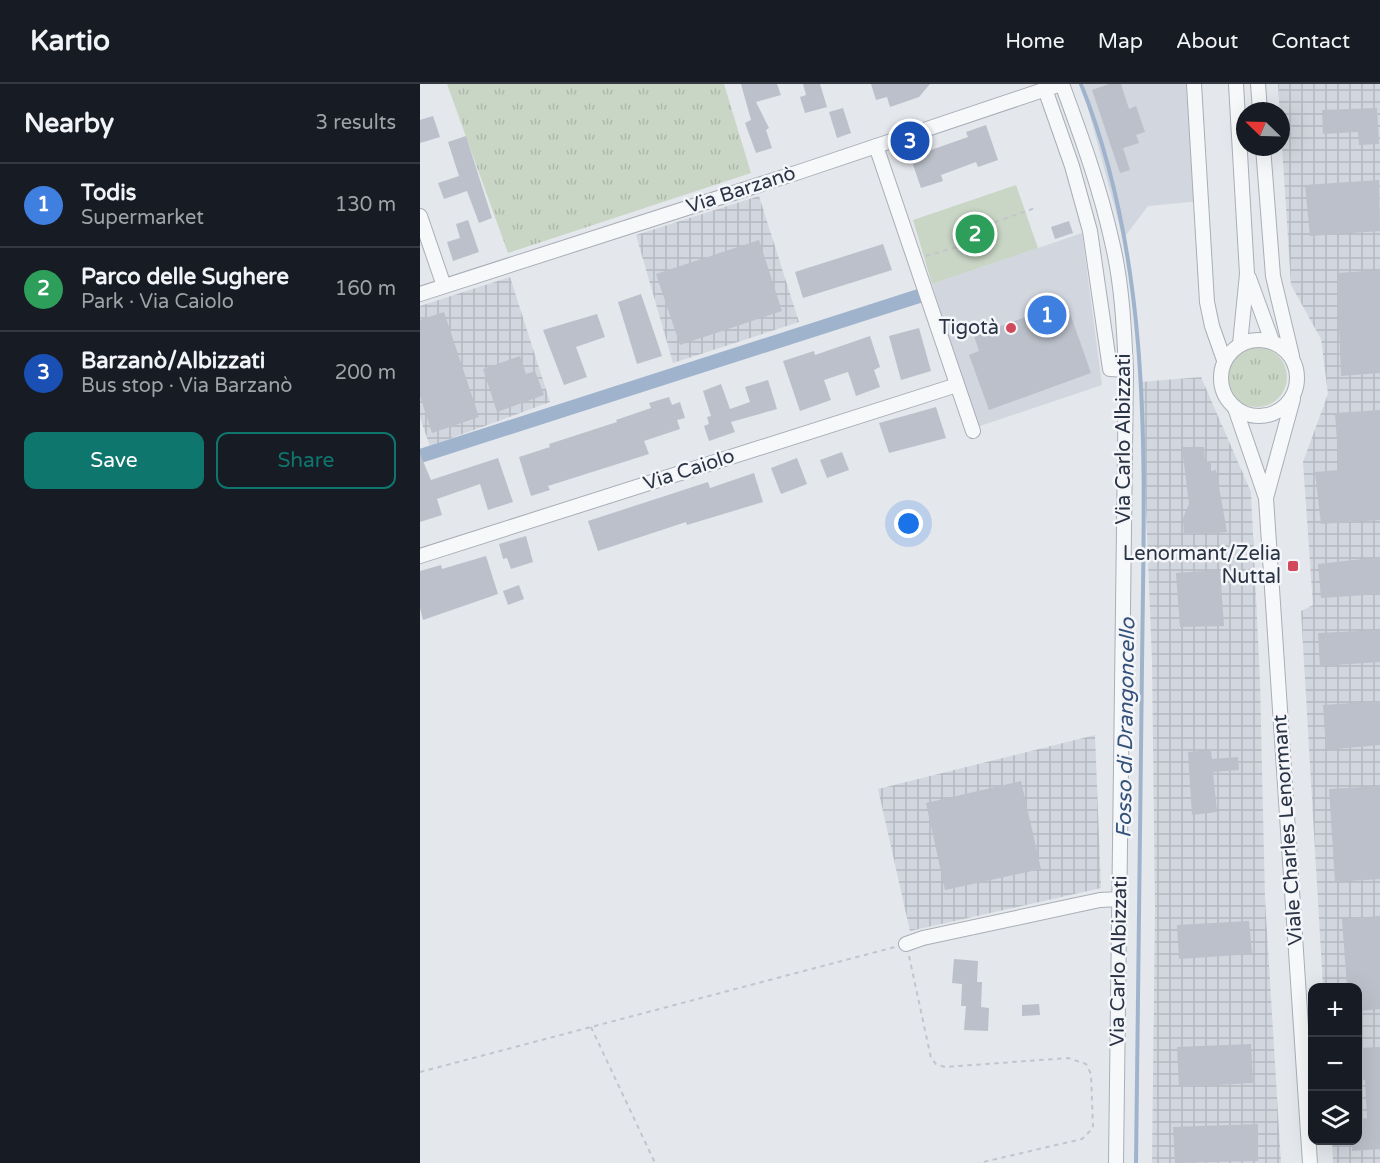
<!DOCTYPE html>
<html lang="en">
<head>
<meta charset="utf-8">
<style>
  body { margin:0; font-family:"Varela Round",sans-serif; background:#242831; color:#f1f3f6 }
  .controls { position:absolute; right:18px; bottom:18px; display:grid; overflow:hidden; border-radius:12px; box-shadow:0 6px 24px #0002 }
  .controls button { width:54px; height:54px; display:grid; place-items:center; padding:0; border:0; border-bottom:2px solid #363941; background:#171b24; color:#f1f3f6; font:30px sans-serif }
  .compass { position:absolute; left:816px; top:18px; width:54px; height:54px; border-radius:50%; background:#171b24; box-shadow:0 6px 24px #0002; rotate:293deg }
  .you { position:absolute; left:489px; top:440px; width:21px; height:21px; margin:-15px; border:4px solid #fff; border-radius:50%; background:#1a73e8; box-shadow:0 0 0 9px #1a73e833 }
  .badge { display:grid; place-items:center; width:39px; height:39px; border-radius:50%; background:#0f766e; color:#fff; font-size:20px; font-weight:700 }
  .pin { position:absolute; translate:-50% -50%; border:3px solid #fff; box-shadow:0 2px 6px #0006 }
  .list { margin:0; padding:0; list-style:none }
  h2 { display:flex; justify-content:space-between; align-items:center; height:78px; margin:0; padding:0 24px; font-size:26px }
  h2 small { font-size:20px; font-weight:400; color:#9ea1a6 }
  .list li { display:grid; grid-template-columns:39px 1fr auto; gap:18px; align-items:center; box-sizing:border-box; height:84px; padding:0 24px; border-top:2px solid #363941 }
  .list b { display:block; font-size:22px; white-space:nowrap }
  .list p { margin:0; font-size:20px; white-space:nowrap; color:#9ea1a6 }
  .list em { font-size:20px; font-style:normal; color:#9ea1a6 }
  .actions { display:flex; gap:12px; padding:18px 24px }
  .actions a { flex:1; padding:14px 0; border:2px solid #0f766e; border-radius:12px; text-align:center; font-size:21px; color:#0f766e }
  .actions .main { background:#0f766e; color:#fff }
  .icon { flex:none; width:33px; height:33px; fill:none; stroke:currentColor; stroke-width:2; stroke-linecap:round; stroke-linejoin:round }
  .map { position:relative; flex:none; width:960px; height:1079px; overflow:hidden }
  header { display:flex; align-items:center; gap:36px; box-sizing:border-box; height:84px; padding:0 30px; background:#171b24; border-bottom:2px solid #363941 }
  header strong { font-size:28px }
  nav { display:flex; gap:33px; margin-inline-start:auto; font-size:21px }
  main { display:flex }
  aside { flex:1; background:#171b24 }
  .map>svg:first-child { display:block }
  .built { fill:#d2d6de }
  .industrial { fill:url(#industrial-grid) }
  .grass { fill:url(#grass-tufts) }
  .park { fill:#c9d6c5 }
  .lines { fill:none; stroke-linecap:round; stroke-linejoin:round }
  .stream { stroke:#9fb4cc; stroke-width:4 }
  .canal { stroke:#9fb4cc; stroke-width:14 }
  .building { fill:#bbc0ca }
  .minor-casing { stroke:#a9aeb7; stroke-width:16 }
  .path { stroke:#c2c5cb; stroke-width:2; stroke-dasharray:4.5 4.5; stroke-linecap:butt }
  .minor { stroke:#f7f8fa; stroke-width:14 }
  .poi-dot { fill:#d1495b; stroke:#f4f6f9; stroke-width:2 }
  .labels { text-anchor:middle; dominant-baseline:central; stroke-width:5; stroke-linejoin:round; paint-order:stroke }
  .street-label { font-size:20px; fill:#2b3445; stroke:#f4f6f9 }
  .poi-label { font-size:20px; fill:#2b3445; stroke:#f4f6f9; text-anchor:end }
  .water-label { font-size:21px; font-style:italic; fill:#34527a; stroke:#f4f6f9 }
</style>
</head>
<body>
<header>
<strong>Kartio</strong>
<nav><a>Home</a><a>Map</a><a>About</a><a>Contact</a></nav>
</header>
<main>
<aside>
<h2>Nearby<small>3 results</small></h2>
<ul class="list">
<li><span class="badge" style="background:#3f7fe0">1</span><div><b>Todis</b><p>Supermarket</p></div><em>130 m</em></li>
<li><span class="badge" style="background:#2e9e5b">2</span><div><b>Parco delle Sughere</b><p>Park · Via Caiolo</p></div><em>160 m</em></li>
<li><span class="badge" style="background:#1a4fb4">3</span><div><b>Barzanò/Albizzati</b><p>Bus stop · Via Barzanò</p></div><em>200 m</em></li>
</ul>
<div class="actions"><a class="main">Save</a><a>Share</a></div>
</aside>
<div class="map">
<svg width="960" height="1079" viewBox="0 0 960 1079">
  <defs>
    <pattern id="industrial-grid" width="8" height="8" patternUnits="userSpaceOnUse" patternTransform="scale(1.5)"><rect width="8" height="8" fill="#d2d6de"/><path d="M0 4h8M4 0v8" fill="none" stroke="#b4b8c0"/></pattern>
    <pattern id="grass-tufts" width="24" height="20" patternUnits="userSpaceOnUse" patternTransform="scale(1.5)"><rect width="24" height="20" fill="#c9d6c5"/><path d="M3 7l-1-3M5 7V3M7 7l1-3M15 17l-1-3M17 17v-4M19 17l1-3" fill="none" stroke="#adb8ab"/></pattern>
  </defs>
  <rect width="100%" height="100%" fill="#e4e7ec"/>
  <g class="built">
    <path d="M665,0H774L781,117L728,122L703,155L663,5Z"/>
    <path d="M662,149L682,301L557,343L512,200Z"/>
  </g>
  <g class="industrial">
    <path d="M858,0H960V1079H913L912,1057L938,1056V904L903,903L881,527L893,521L883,378L908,310L901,255L871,201Z"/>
    <path d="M339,112L379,238L253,279L216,151Z"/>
    <path d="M90,193L130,318L10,362L0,334V222Z"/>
    <path d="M781,293L831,408L840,597L845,815L861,1079H732L735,824L732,577L721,298Z"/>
    <path d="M675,651L681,804L490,847L458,705Z"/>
  </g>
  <g class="grass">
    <path d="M27,0H304L331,89L88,169Z"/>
    <circle cx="837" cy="293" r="30"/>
  </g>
  <path class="park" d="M596,101L618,164L512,200L493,136Z"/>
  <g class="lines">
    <path class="stream" d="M661,0C735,185 724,387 722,582C720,748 718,913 716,1079"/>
    <path class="canal" d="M0,372L499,212"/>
  </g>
  <g class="building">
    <path d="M321,0H357L361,11L336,18L349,44L346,46L352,64L336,69L325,39L331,36Z"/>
    <path d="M383,0H400L407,23L385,29L380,13L386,11Z"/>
    <path d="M451,0H510L499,13L470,23L467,13L456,16Z"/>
    <path d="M689,0H701L709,25L716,22L725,48L716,51L719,59L703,64L710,86L700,89L672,6Z"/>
    <path d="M423,24L431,49L417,54L409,28Z"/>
    <path d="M957,24L959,60L939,61L938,48L903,50L902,26Z"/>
    <path d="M13,32L20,53L0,59V36Z"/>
    <path d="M566,41L578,76L558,83L556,78L521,91L523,97L501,104L488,66L508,59L511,66L548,53L546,48Z"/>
    <path d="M46,52L72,134L59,139L47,107L24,115L18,99L39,92L28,58Z"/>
    <path d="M959,96L960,147L890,152L885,101Z"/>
    <path d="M48,136L59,168L33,177L27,158L40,154L36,140Z"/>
    <path d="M649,137L653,149L635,155L631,143Z"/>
    <path d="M339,156L362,227L260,261L236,190Z"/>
    <path d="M463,160L472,186L383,214L375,188Z"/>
    <path d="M960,186V289L921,292L917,189Z"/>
    <path d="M221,210L242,272L217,280L198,218Z"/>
    <path d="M646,218L671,289L569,326L549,271L559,267L554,252Z"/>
    <path d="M24,228L59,333L12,349L0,312V236Z"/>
    <path d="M177,230L185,253L156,263L167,293L144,301L123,246Z"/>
    <path d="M499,244L511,287L481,296L469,252Z"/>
    <path d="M450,252L460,283L454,286L460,303L436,312L428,288L404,296L411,316L380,327L363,277L394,267L395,271Z"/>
    <path d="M100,272L106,290L115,287L124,311L77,328L63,285Z"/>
    <path d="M348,296L357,325L311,338L315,348L289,357L284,342L289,340L287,333L291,332L283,307L301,300L310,325L330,318L325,303Z"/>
    <path d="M249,313L252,321L260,318L265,334L257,336L260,345L224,357L229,370L128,402L130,406L111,412L99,373L130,363L129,360L197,338L196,336L231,324L229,319Z"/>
    <path d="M516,323L526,354L469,369L459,339Z"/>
    <path d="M960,326V436L901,440L895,388L919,386L915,329Z"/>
    <path d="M762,363H784L785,377H791V387L796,386L807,448L764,451L763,434L769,420Z"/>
    <path d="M422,368L429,386L407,394L400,376Z"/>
    <path d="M0,370L11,396L78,374L93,418L68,426L60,400L17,415L22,431L0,438Z"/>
    <path d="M377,374L387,400L361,410L351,384Z"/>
    <path d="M334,389L343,418L267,441L266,438L178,467L168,437L288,398L290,404Z"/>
    <path d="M106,452L113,478L91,485L87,474L83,475L79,460Z"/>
    <path d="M66,472L78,510L3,536L0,524V487L21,481L22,485Z"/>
    <path d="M960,473V510L901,514L898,480Z"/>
    <path d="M800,486L804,542L760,543L756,489Z"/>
    <path d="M99,501L104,515L88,521L83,507Z"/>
    <path d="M960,546V578L900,582L898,549Z"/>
    <path d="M960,617V661L906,666L903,621Z"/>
    <path d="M791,666L792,675L818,673L819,686L793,688L797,728L772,731L768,668Z"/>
    <path d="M601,697L621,785L525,806L506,719Z"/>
    <path d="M960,702V795L915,798L909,705Z"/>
    <path d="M960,832V925L938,927V903H927L922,835Z"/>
    <path d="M829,837L832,870L759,875L757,841Z"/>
    <path d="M534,875L558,877L557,898H562L561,923L569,924L568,947L544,946L546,922H541L542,900L532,899Z"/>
    <path d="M619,920L620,931L602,932V921Z"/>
    <path d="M831,960L833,999L759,1003L757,963Z"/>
    <path d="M960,963V1065L932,1067V1056H938V1035L947,1034L945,996L938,997V964Z"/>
    <path d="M838,1040V1077L755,1079L753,1043Z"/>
  </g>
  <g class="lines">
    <g class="minor-casing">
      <g id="minor">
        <path d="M642,0C661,52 680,103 692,158C702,199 704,243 706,286L696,1079"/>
        <path d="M774,0L787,218L792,242L804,276"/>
        <path d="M816,0L827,190L820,260"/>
        <path d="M838,0L840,27"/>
        <path d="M625,5L652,82L670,147L690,285L706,286"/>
        <path d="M456,62L553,347"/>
        <path d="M843,63L853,192L872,272"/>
        <path d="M0,132L24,202"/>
        <path d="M829,194L852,257"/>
        <path d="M0,210L379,88L641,0"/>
        <circle cx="839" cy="294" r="38"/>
        <path d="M815,324L846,414L890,1079"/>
        <path d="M846,414L873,315"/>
        <path d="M0,472L537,301"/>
        <path d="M486,860L503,854L680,816L700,815"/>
      </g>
    </g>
    <g class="path">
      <path d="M558,144L615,124"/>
      <path d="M506,172L558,157L561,148L555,143L550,149L553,157"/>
      <path d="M489,872L511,974L516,980L525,983L648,974L666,980L671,990L673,1044L662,1055L559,1079"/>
      <path d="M171,943L235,1079"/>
      <path d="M0,988L475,863"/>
    </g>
    <use href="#minor" class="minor"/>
  </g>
  <g class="poi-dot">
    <circle cx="591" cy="244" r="6"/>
    <rect x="867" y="476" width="12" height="12" rx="3"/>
  </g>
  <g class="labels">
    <g class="street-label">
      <text transform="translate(321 106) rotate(-18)">Via Barzanò</text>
      <text transform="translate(704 355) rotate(-90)">Via Carlo Albizzati</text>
      <text transform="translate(269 386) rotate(-18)">Via Caiolo</text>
      <text transform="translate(868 746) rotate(-94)">Viale Charles Lenormant</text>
      <text transform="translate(699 877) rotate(-89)">Via Carlo Albizzati</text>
    </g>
    <g class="poi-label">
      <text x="579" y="244">Tigotà</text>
      <text x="861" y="470">Lenormant/Zelia<tspan x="861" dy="23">Nuttal</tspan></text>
    </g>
    <g class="water-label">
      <text transform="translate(706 644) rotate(-89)">Fosso di Drangoncello</text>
    </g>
  </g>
</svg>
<div class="controls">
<button>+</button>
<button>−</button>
<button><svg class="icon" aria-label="layers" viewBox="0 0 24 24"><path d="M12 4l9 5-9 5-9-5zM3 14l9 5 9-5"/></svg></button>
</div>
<svg class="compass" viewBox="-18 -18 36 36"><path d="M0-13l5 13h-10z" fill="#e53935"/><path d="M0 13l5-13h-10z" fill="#9ea1a6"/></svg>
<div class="you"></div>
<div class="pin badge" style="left:627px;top:231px;background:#3f7fe0">1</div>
<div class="pin badge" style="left:555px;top:150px;background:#2e9e5b">2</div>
<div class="pin badge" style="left:490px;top:57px;background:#1a4fb4">3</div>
</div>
</main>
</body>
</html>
